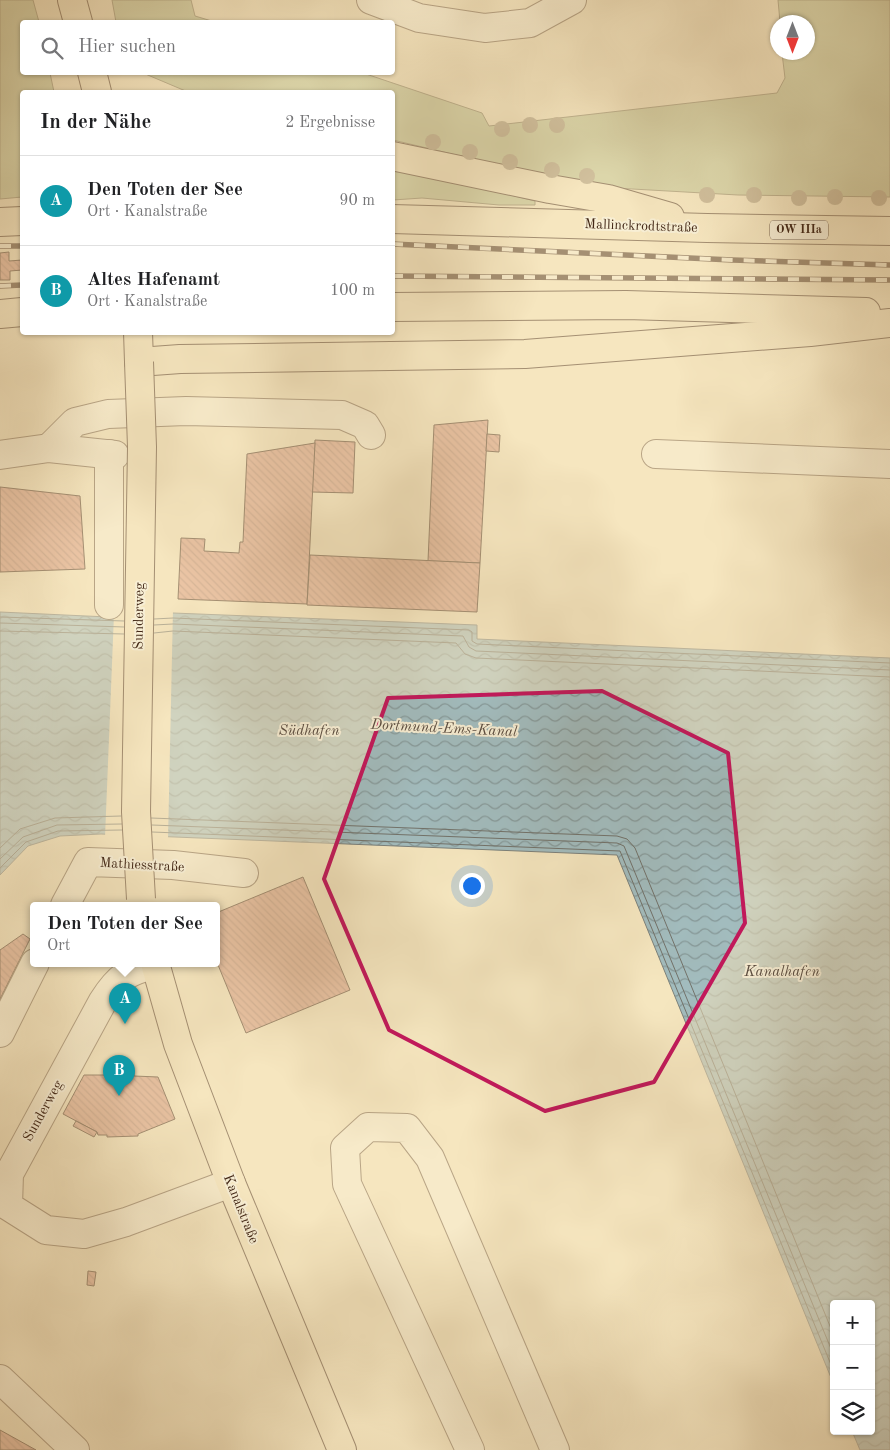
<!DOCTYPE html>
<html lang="de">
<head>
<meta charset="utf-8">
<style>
  body { margin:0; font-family:"Old Standard TT",serif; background:#f2f2f2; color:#202124 }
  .controls { position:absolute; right:15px; bottom:15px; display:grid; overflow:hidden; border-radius:5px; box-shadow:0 1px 4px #0004 }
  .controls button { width:45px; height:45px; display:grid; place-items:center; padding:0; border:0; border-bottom:1px solid #e0e0e0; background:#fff; color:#202124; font:25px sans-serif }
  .compass { position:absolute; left:770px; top:15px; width:45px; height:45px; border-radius:50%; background:#fff; box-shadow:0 1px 4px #0004; rotate:180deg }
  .you { position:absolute; left:471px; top:885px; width:18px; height:18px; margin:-12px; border:4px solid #fff; border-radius:50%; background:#1a73e8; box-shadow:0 0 0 8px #1a73e833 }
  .badge { display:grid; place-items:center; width:32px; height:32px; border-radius:50%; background:#d93025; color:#fff; font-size:16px; font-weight:700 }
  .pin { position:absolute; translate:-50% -41px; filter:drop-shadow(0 1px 2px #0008) }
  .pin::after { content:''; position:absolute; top:26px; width:18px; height:15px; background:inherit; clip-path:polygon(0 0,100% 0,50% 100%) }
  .popup { position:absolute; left:30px; top:902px; width:190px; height:65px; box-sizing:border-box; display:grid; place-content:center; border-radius:5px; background:#fff; filter:drop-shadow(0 1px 4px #0005); font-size:16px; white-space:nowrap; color:#757577 }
  .popup b { font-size:19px; color:#202124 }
  .popup::after { content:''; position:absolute; left:50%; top:100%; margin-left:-10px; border:10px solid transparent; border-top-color:#fff }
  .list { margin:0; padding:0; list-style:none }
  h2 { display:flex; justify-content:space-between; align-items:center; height:65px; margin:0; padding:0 20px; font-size:21px }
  h2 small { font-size:16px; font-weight:400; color:#757577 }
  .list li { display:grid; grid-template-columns:32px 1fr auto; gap:15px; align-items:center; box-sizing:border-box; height:90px; padding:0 20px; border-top:1px solid #e0e0e0 }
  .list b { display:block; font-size:19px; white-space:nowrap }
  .list p { margin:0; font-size:16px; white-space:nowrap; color:#757577 }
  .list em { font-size:16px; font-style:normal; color:#757577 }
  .icon { flex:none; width:28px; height:28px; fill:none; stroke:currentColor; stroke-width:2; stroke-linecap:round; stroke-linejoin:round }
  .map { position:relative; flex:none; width:890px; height:1450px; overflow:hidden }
  .search { position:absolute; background:#fff; box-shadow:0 1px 4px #0004; left:20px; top:20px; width:375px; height:55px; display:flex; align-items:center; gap:12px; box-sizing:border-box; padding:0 18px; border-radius:5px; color:#757577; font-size:19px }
  .panel { position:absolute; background:#fff; box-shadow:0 1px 4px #0004; left:20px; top:90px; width:375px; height:245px; border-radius:5px }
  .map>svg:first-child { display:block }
  .grass { fill:#bdc491; stroke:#807654 }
  .water { fill:url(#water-waves); stroke:#7c817b }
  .pier { fill:#f5e6bf }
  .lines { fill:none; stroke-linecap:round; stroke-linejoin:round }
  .shore { stroke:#72726a; stroke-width:1 }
  .building { fill:url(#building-back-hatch); stroke:#432817 }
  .minor-casing { stroke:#705841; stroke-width:30 }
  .major-casing { stroke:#432817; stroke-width:30 }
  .highway-casing { stroke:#432817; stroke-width:30 }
  .minor { stroke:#f8efd5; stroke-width:28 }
  .major { stroke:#f5e6bf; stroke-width:28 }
  .highway { stroke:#f5e6bf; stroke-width:28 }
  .rail-casing { stroke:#432817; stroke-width:5.5 }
  .rail { stroke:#f8efd5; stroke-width:4; stroke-dasharray:11; stroke-linecap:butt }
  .major-bridge-casing { stroke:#432817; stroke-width:30; stroke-linecap:butt }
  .major-bridge { stroke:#f5e6bf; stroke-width:28 }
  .tree { fill:#a49374 }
  .marked { fill:none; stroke:#c2185b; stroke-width:4; stroke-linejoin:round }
  .labels { text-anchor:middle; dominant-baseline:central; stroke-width:4; stroke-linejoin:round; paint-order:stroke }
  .shield { fill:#f8efd5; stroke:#796450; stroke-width:1 }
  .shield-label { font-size:12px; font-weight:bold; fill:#432817 }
  .street-label { font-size:14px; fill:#432817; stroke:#f8efd5 }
  .water-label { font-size:15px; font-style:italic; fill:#5b4d41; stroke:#f8efd5 }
</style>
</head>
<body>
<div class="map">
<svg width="890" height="1450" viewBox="0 0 890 1450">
  <defs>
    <pattern id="water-waves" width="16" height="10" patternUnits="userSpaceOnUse" patternTransform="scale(1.25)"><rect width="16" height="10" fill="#a2bcbe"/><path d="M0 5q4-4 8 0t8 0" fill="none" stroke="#869999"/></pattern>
    <pattern id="building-back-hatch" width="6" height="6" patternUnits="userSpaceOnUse" patternTransform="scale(1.25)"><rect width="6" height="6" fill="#db9b83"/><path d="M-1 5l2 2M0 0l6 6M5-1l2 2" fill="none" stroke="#b37e6a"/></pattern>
  </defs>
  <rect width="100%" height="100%" fill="#f5e6bf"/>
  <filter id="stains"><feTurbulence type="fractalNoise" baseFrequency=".004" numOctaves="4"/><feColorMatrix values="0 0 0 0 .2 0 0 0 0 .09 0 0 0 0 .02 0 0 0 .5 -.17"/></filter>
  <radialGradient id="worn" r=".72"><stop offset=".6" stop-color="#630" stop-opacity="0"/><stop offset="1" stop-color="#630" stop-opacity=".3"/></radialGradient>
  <g class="grass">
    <path d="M0,0H33L39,22H22V72L50,73L54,92H22V197L0,199Z"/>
    <path d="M112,0H191L195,16L215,22H116Z"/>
    <path d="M778,0H890V197L738,195L615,188L536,174L393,140L392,92H188L143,73H363L482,113L489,126L777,93L785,78L782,53L808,52V22H780Z"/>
    <path d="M393,170L487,189L535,201V205H499L422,198L393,200Z"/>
  </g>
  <path class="water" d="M0,612L108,617L173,613L477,625V639L890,658V1450H860L852,1431H871V1304H834V1385L617,855L101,834L60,836L28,846L0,875Z"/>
  <path class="pier" d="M173,610L168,840L105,837L114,614Z"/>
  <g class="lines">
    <g class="shore">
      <path d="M0,617L124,621"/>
      <path d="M154,619L173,618L469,630L472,632V641L477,644L890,663"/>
      <path d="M0,623L124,627"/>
      <path d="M154,625L173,624L463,636L469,647L476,651L890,670"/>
      <path d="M0,631L124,634"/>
      <path d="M154,633L173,631L456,643L465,654L476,658L890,677"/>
      <path d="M151,818L617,836L627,839L635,848L834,1336"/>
      <path d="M152,825L617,843L624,846L834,1356"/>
      <path d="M152,832L620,851L834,1372"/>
      <path d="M0,848L20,829L55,818L121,816"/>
      <path d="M0,859L23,837L57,825L122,824"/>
      <path d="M0,868L26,842L58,831L122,830"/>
    </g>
  </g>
  <g class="building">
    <path d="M9,252V261L22,260V270L10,271V280H0V253Z"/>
    <path d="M488,420L480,563L428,561L434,425Z"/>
    <path d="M487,434L500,435L499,452L486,451Z"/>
    <path d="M315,440L355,442L353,493L312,492Z"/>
    <path d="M315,443L307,604L178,599L181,538L205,539L204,551L239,553L240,542H243L247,454Z"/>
    <path d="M0,487L80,496L85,569L0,572Z"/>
    <path d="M310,555L480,563L477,612L307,605Z"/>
    <path d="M303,877L350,990L246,1033L216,960V913Z"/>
    <path d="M23,934L30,939L0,999V950Z"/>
    <path d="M113,1066L117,1069L130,1067L134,1071V1076L158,1077L175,1119L138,1134V1136L107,1137V1135H98L97,1132L63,1114L84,1075H108L109,1070Z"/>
    <path d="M76,1121L97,1132L94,1137L73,1126Z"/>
    <path d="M88,1271L96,1272L94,1286L87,1285Z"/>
    <path d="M0,1430L36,1450H0Z"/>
  </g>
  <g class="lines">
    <g class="minor-casing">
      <g id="minor">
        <path d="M371,0L419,18L485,28L530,23L572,0"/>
        <path d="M49,448L75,422L108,414L186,411L342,415L365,425L371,435"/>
        <path d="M109,454V605"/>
        <path d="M656,454L890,464"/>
        <path d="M0,455L49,448L115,455"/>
        <path d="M65,905L88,862L173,865L244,873"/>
        <path d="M155,964C127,972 119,976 103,1001L9,1174L8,1206L46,1230L84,1234L126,1222L231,1183"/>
        <path d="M0,1033L35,963"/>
        <path d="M0,1379L75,1450"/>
        <path d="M470,1450L347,1184L345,1148L368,1127L407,1128L430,1158L555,1450"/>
      </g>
    </g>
    <g class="major-casing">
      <g id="major">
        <path d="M72,0L78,22"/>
        <path d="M92,72L97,92"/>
        <path d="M138,332L139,362"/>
        <path d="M155,963L178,1044L231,1183L342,1450"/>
      </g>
    </g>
    <g class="highway-casing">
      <g id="highway">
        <path d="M392,156L550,189L608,199L670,217"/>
        <path d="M392,219L707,228L890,231"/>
        <path d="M0,222L22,221"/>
        <path d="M392,307L626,305L866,312"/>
        <path d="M0,314L22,312"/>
        <path d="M139,362L180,359L525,354L810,332L890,323"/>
      </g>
    </g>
    <use href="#minor" class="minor"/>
    <use href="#major" class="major"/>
    <use href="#highway" class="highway"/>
    <g class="rail-casing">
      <g id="rail">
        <path d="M392,244L732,260L890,265"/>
        <path d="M0,246H22"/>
        <path d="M392,276L890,280"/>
        <path d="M0,286L22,285"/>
      </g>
    </g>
    <use href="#rail" class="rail"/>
    <g class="major-bridge-casing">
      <path id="major-bridge" d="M139,362L142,447L136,812L141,899"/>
    </g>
    <use href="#major-bridge" class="major-bridge"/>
  </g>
  <g class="tree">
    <circle cx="530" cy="125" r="8"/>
    <circle cx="557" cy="125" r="8"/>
    <circle cx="502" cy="129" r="8"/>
    <circle cx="433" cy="142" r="8"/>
    <circle cx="470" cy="152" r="8"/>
    <circle cx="510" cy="162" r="8"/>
    <circle cx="552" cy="170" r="8"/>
    <circle cx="587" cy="176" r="8"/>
    <circle cx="707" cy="195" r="8"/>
    <circle cx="754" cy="195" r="8"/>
    <circle cx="835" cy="197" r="8"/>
    <circle cx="799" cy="198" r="8"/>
    <circle cx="879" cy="198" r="8"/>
  </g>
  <path d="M0 0H890V1450H0ZM602,691L728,753L745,923L654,1082L545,1111L389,1030L324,879L388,698Z" fill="#f5e6bf" fill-opacity=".55" fill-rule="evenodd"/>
  <path class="marked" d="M602,691L728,753L745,923L654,1082L545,1111L389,1030L324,879L388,698Z"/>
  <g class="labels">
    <rect class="shield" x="770" y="220.5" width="58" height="19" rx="4"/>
    <g class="shield-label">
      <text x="799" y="230">OW IIIa</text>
    </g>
    <g class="street-label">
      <text transform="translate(641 226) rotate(2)">Mallinckrodtstraße</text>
      <text transform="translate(139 616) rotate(-89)">Sunderweg</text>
      <text transform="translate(142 865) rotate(3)">Mathiesstraße</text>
      <text transform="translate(43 1111) rotate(-61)">Sunderweg</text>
      <text transform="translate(241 1209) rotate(68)">Kanalstraße</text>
    </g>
    <g class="water-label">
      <text transform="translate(444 729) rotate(3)">Dortmund-Ems-Kanal</text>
      <text x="309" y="731">Südhafen</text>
      <text x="782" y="972">Kanalhafen</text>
    </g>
  </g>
  <rect width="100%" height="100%" filter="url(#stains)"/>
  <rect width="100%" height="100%" fill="url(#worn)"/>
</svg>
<div class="controls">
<button>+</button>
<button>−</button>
<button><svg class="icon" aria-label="layers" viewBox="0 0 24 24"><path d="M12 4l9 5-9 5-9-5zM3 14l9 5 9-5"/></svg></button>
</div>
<svg class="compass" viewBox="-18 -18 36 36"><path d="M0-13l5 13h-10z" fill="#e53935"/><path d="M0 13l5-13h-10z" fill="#757577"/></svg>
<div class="you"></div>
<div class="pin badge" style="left:125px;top:1024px;background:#0f9aa8">A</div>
<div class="popup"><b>Den Toten der See</b>Ort</div>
<div class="pin badge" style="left:119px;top:1096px;background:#0f9aa8">B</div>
<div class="search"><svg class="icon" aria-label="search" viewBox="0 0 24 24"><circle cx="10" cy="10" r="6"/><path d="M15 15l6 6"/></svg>Hier suchen</div>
<section class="panel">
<h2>In der Nähe<small>2 Ergebnisse</small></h2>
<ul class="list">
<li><span class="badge" style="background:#0f9aa8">A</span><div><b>Den Toten der See</b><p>Ort · Kanalstraße</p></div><em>90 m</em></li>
<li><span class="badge" style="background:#0f9aa8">B</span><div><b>Altes Hafenamt</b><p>Ort · Kanalstraße</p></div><em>100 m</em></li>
</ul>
</section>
</div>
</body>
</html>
